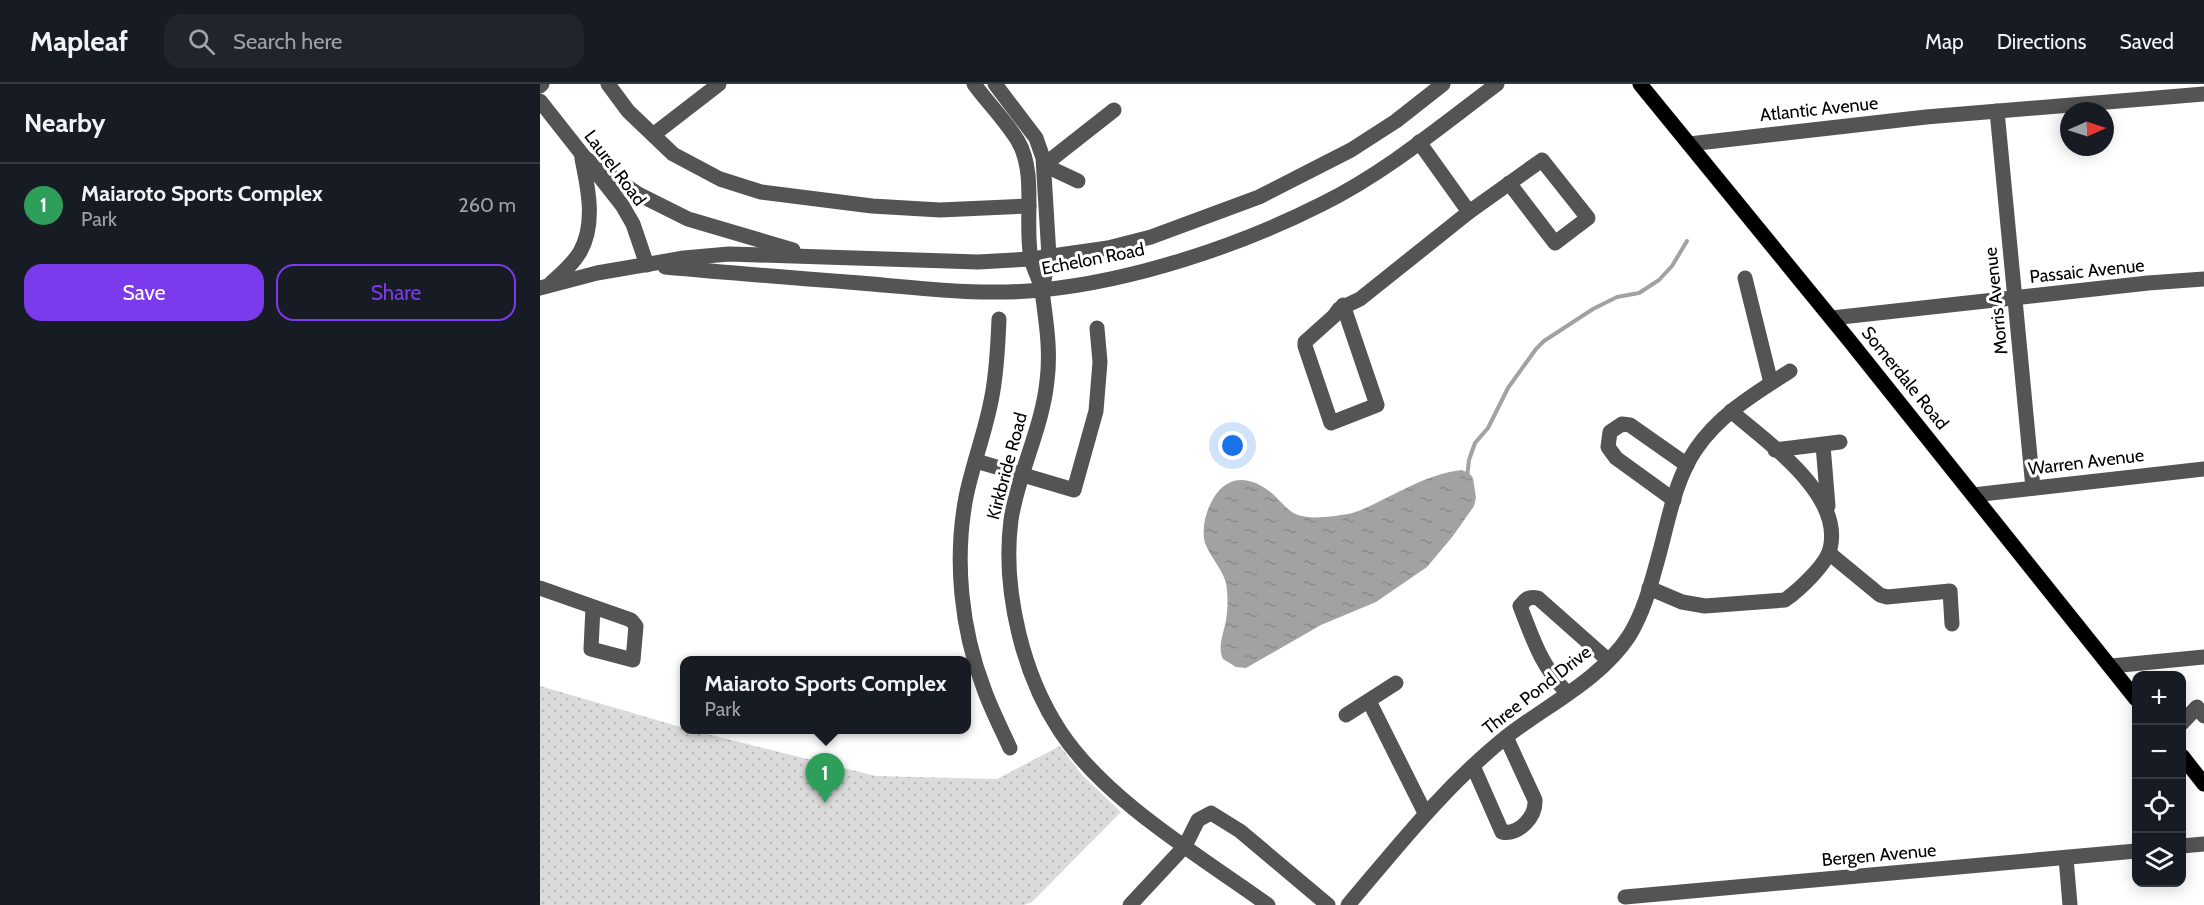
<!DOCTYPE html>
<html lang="en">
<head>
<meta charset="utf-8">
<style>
  body { margin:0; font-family:Cabin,sans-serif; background:#20242c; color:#f1f3f6 }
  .controls { position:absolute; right:18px; bottom:18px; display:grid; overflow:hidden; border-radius:12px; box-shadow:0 3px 15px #0003 }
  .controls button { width:54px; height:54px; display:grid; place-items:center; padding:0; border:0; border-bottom:2px solid #363941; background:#171b24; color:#f1f3f6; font:30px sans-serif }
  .compass { position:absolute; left:1520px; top:18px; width:54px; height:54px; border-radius:50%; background:#171b24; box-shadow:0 3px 15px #0003; rotate:87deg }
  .you { position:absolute; left:693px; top:362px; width:21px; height:21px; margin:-15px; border:4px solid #fff; border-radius:50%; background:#1a73e8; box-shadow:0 0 0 9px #1a73e833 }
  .badge { display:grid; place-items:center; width:39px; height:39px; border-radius:50%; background:#7c3aed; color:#fff; font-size:20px; font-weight:700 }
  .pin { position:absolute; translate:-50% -50px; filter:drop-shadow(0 2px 3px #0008) }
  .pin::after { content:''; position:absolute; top:32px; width:21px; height:18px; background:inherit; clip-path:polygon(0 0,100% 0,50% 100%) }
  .popup { position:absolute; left:140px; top:572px; width:291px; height:78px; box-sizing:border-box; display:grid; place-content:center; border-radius:12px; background:#171b24; filter:drop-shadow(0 2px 4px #0005); font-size:20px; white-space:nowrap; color:#9ea1a6 }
  .popup b { font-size:22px; color:#f1f3f6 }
  .popup::after { content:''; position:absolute; left:50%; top:100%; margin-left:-12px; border:12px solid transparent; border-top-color:#171b24 }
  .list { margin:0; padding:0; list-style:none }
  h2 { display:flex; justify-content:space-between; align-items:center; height:78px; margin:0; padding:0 24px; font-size:26px }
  h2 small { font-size:20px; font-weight:400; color:#9ea1a6 }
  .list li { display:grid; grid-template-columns:39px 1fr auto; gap:18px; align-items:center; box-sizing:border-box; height:84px; padding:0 24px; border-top:2px solid #363941 }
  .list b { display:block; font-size:22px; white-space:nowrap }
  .list p { margin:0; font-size:20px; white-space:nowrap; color:#9ea1a6 }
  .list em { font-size:20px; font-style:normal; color:#9ea1a6 }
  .actions { display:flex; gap:12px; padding:18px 24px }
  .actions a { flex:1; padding:14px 0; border:2px solid #7c3aed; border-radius:18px; text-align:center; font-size:21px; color:#7c3aed }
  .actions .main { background:#7c3aed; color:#fff }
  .icon { flex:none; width:33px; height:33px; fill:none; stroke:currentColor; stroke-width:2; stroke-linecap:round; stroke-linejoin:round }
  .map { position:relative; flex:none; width:1664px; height:821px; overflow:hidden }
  header { display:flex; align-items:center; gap:36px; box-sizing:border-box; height:84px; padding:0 30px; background:#171b24; border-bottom:2px solid #363941 }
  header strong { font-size:28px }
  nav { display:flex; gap:33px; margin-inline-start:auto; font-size:21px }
  .search { width:420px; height:54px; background:#20242c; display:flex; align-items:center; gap:15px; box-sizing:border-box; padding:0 21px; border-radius:18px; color:#9ea1a6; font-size:22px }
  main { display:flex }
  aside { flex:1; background:#171b24 }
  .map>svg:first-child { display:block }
  .park { fill:url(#park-dots) }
  .water { fill:url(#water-ripples) }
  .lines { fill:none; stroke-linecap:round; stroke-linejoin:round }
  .stream { stroke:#a2a2a2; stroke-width:4 }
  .major-casing { stroke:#dbdbdb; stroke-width:16 }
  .minor { stroke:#545454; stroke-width:15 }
  .major { stroke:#000; stroke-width:15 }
  .labels { text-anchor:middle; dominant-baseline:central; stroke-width:6; stroke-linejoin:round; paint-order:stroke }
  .street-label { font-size:18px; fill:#000; stroke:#fff }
</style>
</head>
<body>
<header>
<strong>Mapleaf</strong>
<div class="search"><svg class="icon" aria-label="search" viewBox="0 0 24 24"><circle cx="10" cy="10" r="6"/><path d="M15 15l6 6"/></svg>Search here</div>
<nav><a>Map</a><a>Directions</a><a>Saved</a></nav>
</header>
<main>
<aside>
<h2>Nearby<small></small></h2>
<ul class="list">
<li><span class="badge" style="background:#2e9e5b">1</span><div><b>Maiaroto Sports Complex</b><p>Park</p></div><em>260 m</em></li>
</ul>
<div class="actions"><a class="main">Save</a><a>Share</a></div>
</aside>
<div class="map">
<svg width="1664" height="821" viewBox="0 0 1664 821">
  <defs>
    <pattern id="park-dots" width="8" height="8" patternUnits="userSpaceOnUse" patternTransform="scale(1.5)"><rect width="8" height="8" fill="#dbdbdb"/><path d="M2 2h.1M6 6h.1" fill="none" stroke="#bababa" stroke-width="1.8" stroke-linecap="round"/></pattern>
    <pattern id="water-ripples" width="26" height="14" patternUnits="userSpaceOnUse" patternTransform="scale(1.5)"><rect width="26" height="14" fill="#a2a2a2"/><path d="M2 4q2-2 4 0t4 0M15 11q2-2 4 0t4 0" fill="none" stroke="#8a8a8a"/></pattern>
  </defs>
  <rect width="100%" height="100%" fill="#fff"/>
  <path class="park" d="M0,602L144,644V646H151L336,692L457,695L520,662L542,691L581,728L492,818L484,821H0Z"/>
  <path class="water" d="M922,386L930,390L933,394L936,414L934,422L913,452L887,483L836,518L781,541L706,584L696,583L683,575C677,563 684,549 686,536C688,524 688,511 686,499C682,484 670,473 665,459C661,445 666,427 673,415C689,388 713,393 734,411C741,418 749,428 758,431C771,436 794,432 808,430C818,428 828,423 838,418C865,405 892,389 922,386Z"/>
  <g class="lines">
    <path class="stream" d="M927,393L929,376L935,359L948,344L968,304L996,265L1004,257L1053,225L1077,213L1099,209L1119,196L1132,182L1147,157"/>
    <g class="major-casing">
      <g id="major">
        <path d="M1100,0L1309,256L1596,615"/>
        <path d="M1642,672L1664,700"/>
      </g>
    </g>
    <g class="minor">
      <path d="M68,0L88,27L133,70L180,95L221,108L332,122L400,126L489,122"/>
      <path d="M434,0C448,19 466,37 478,57C497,89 484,139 491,175C494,186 500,196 502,207C506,237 511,267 507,297C502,345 478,389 471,436C466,474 470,513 479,550C487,583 501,618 520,647C566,717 660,772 728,821"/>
      <path d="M455,0L496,54L503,74L509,172L502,206"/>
      <path d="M0,2L2,0"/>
      <path d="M0,17L82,121L93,140L107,181"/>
      <path d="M1457,27L1493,404"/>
      <path d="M113,51L179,0"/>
      <path d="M879,58L929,128"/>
      <path d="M1149,60L1386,33L1664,10"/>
      <path d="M42,72L98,110L148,135L253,166"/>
      <path d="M538,97L504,81L574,26"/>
      <path d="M125,183C190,189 255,194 320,199C379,204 441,212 501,206C593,197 699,162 782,120C845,89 901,42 957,0"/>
      <path d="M1205,194L1231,299"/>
      <path d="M11,199C22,189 33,180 40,168C56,140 48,104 42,75"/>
      <path d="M0,204L57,189L144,174L189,170L438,178L491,175L568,164L611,153L719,113L811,66L856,37L903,0"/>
      <path d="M803,221L837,321L791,339L765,262V258L794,232L799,225L820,215L929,128L1002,76L1048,134L1015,159L969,99"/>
      <path d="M1292,234L1608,199L1664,195"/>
      <path d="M459,235C458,260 457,286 452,312C446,346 433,379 426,413C414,476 421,545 444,605C451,625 461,644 470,664"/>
      <path d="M1283,361L1288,422"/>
      <path d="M1235,366L1300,358"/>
      <path d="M436,377L534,406L556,327L560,278L557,244"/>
      <path d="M1433,411L1664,385"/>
      <path d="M1134,416L1076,374L1068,363L1070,348L1082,340L1090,341L1147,381"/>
      <path d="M1289,469L1340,511L1347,513L1410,507L1412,540"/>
      <path d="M0,504L91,536L96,542L93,576L51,565L53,523"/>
      <path d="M1109,504L1142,518L1165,522L1245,516C1259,506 1286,481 1290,465C1304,410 1226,358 1191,327"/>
      <path d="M1571,582L1664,573"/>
      <path d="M1027,609C1001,581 994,558 980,522C986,515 988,512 998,514L1068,576"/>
      <path d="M829,617L885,729"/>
      <path d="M806,631L856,599"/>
      <path d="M1642,639L1657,623L1664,632"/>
      <path d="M933,682L962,748C979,751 996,733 995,716L966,653"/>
      <path d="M1642,762L1664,760"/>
      <path d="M1526,774L1530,821"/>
      <path d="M1085,813L1596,767"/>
      <path d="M590,821L645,762L658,736L671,729L700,747L788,821"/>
      <path d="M808,821C858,762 906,701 966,653C1007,621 1060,596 1089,552C1105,526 1112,496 1120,467C1129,433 1136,394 1156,365C1180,330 1216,309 1250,287"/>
    </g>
    <use href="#major" class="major"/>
  </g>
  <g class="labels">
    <g class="street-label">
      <text transform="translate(1279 25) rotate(-6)">Atlantic Avenue</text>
      <text transform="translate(75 84) rotate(53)">Laurel Road</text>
      <text transform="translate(553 175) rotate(-11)">Echelon Road</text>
      <text transform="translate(1547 187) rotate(-6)">Passaic Avenue</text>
      <text transform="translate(1456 217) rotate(-96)">Morris Avenue</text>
      <text transform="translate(1365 294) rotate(51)">Somerdale Road</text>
      <text transform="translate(1546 378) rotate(-7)">Warren Avenue</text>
      <text transform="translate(467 382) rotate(-75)">Kirkbride Road</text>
      <text transform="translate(997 606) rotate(-38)">Three Pond Drive</text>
      <text transform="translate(1339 771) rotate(-5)">Bergen Avenue</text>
    </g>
  </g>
</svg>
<div class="controls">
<button>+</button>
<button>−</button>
<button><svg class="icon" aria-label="locate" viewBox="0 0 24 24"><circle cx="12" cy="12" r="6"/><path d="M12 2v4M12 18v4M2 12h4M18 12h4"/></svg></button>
<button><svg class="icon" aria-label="layers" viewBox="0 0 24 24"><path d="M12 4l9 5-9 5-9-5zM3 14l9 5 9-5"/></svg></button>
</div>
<svg class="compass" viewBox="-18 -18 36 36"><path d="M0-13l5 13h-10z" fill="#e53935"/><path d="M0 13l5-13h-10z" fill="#9ea1a6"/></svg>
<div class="you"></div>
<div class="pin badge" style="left:285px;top:719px;background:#2e9e5b">1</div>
<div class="popup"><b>Maiaroto Sports Complex</b>Park</div>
</div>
</main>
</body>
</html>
